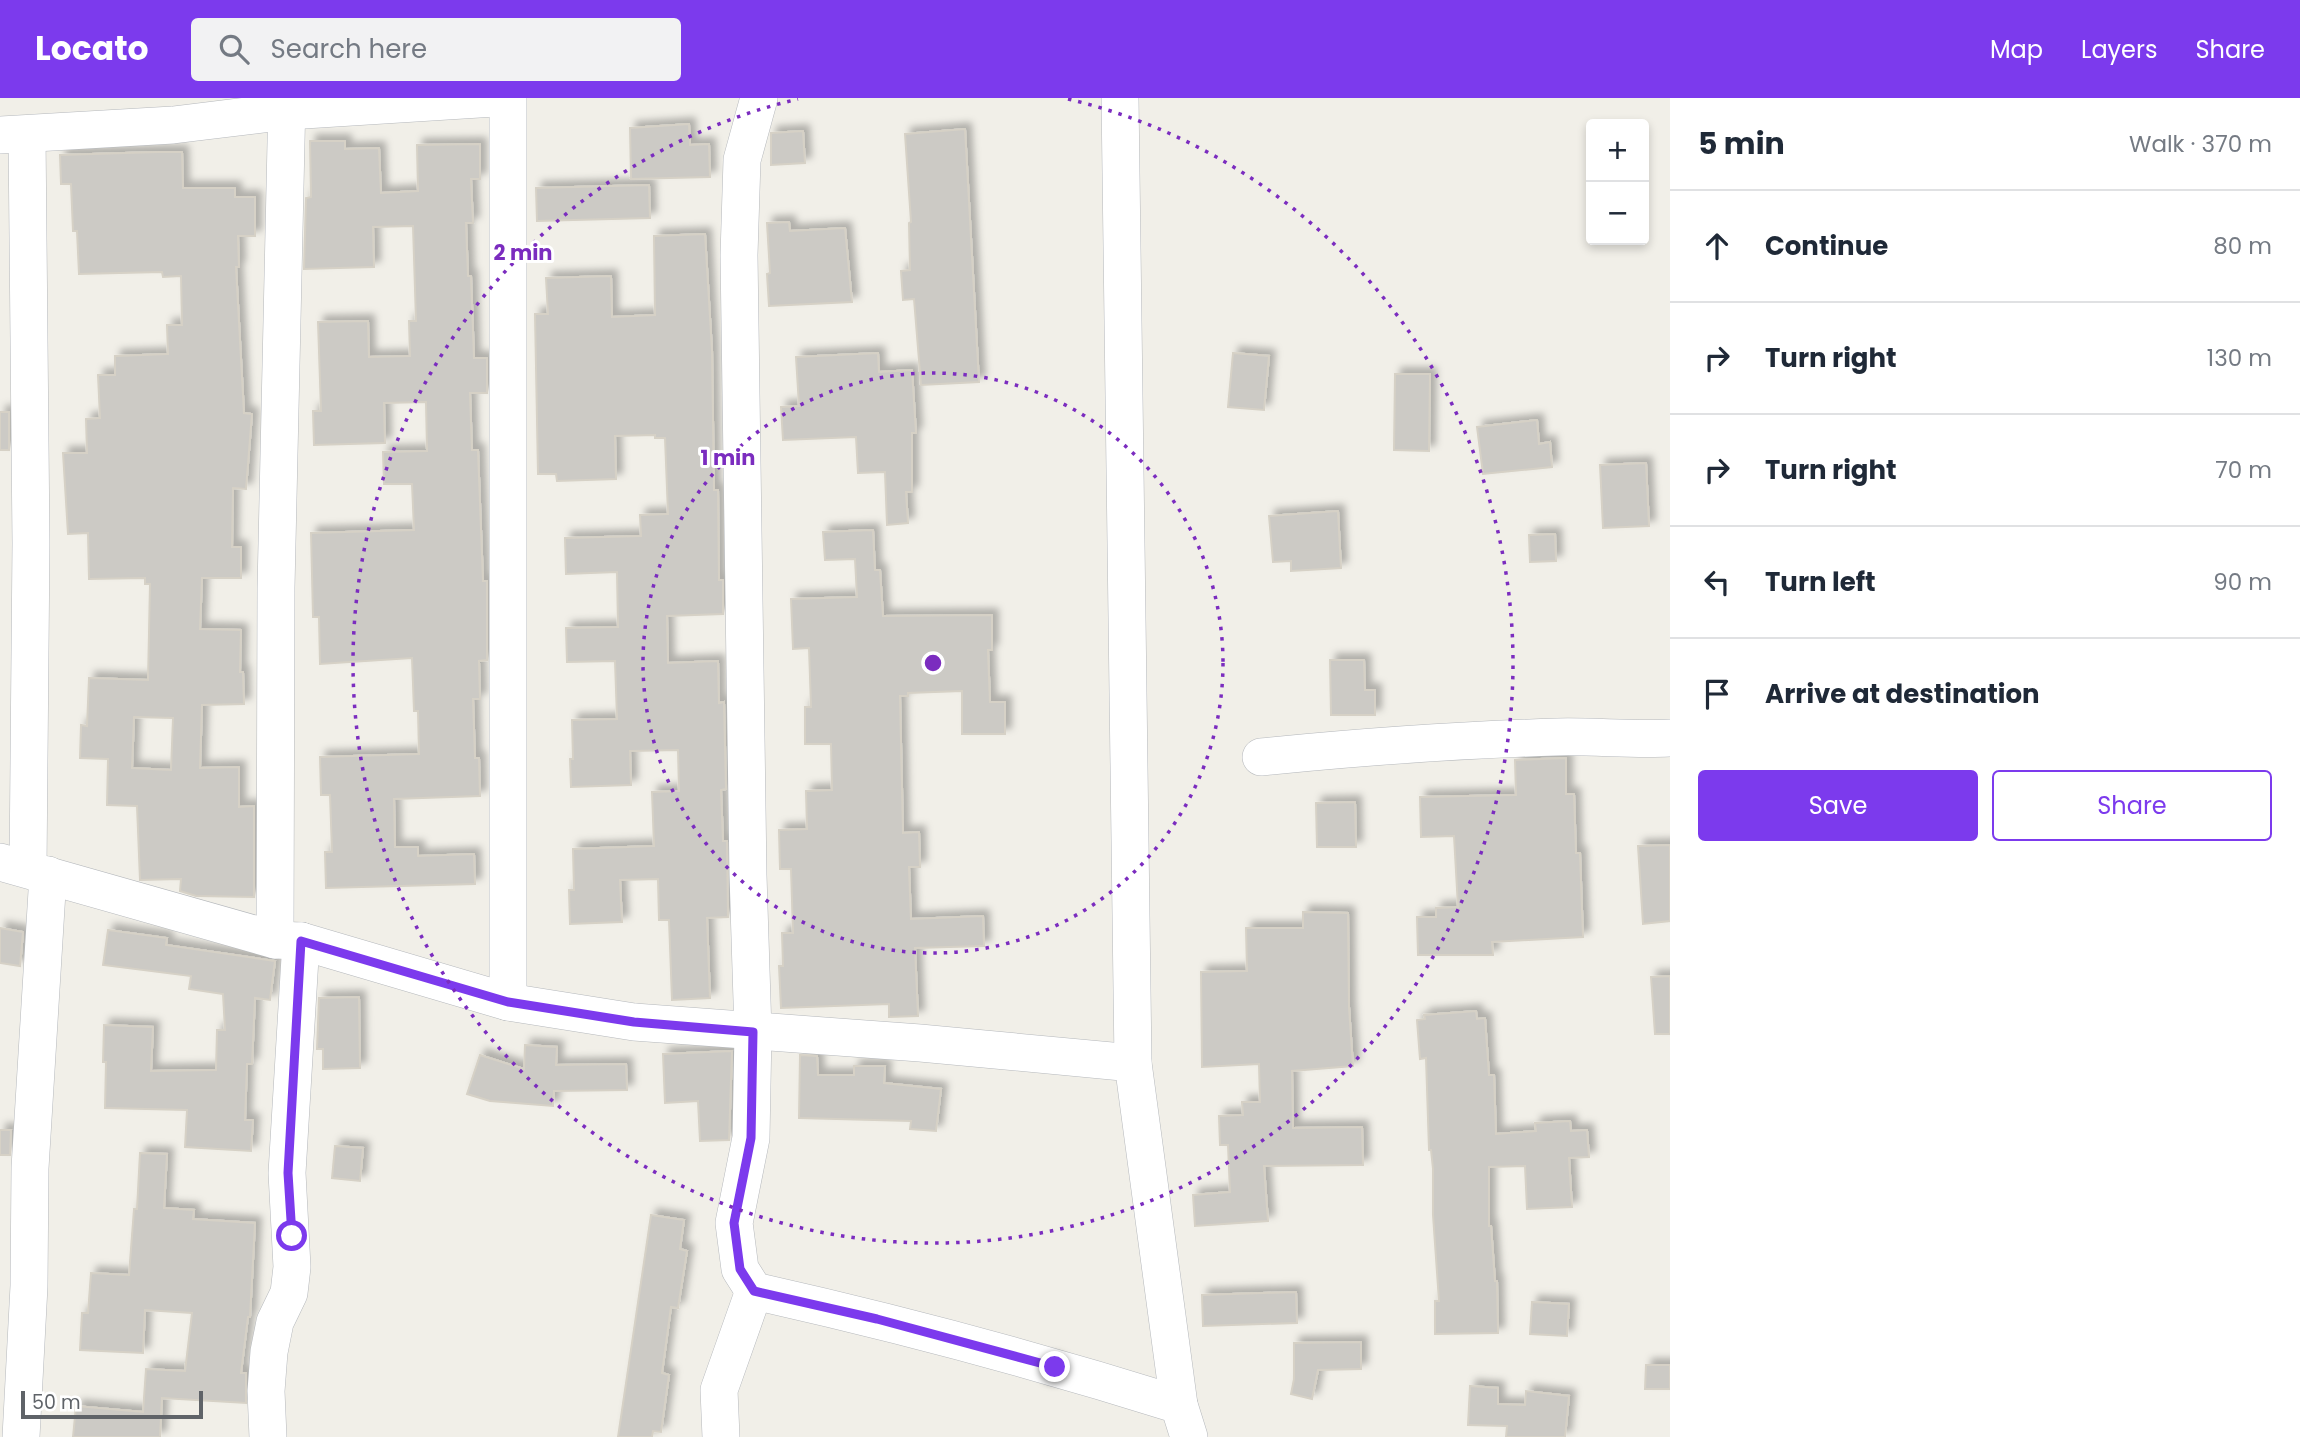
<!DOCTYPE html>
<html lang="en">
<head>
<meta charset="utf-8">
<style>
  body { margin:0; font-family:Poppins,sans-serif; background:#f2f2f3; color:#1f2937 }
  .controls { position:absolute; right:21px; top:21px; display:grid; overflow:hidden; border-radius:7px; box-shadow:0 4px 10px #0003 }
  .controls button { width:63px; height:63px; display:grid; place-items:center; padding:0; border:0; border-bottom:2px solid #e0e1e3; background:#fff; color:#1f2937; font:35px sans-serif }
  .scale { position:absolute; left:21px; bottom:18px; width:182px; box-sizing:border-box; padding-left:7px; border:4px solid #5f6368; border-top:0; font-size:19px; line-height:24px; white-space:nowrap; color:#5f6368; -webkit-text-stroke:5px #fff; paint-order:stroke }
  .stop { position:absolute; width:21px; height:21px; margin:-16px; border:5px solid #7c3aed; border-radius:50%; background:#fff }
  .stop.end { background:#7c3aed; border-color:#fff; box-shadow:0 2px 7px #0008 }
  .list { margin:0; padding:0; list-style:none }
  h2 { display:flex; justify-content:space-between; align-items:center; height:91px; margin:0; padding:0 28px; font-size:30px }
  h2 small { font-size:23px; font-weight:400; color:#747a83 }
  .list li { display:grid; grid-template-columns:46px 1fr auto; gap:21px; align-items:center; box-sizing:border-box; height:112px; padding:0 28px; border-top:2px solid #e0e1e3 }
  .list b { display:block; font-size:26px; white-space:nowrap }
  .list em { font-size:23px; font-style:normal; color:#747a83 }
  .actions { display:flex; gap:14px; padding:21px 28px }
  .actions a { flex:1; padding:16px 0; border:2px solid #7c3aed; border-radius:7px; text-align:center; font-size:24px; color:#7c3aed }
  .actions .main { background:#7c3aed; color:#fff }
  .icon { flex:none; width:38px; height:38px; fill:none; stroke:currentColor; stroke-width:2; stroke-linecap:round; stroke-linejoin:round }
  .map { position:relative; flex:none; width:1670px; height:1339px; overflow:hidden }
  header { display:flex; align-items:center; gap:42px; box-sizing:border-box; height:98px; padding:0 35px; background:#7c3aed; color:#fff }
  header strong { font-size:33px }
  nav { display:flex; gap:38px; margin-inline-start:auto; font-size:24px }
  .search { width:490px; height:63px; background:#f2f2f3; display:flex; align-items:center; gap:18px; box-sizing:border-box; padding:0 24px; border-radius:7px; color:#747a83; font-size:26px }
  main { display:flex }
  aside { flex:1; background:#fff }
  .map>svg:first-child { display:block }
  .building { fill:#cccac5; stroke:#d6d1c6; stroke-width:2; fill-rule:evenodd; filter:url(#shadow) }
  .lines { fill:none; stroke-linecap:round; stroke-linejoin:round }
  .minor-casing { stroke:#b5b8bc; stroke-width:38 }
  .minor { stroke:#fff; stroke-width:37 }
  .route { stroke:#7c3aed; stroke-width:9 }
  .ring { fill:none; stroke:#7b2cbf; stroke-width:3.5; stroke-dasharray:3.5 7 }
  .centre { fill:#7b2cbf; stroke:#fff; stroke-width:3.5 }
  .ring-label { font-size:21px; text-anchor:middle; font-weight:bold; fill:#7b2cbf; stroke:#fff; stroke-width:6; stroke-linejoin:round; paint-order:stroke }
</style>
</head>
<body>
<header>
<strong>Locato</strong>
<div class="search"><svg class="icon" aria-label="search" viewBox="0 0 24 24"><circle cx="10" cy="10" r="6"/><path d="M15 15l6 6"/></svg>Search here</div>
<nav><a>Map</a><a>Layers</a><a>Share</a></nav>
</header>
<main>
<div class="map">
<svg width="1670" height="1339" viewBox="0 0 1670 1339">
  <defs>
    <filter id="shadow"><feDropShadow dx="6" dy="-6" stdDeviation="3.5" flood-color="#0004"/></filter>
  </defs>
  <rect width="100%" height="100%" fill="#f1efe8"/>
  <g class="building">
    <path d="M689,26L690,47L709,46L710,79L631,81L630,30Z"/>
    <path d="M965,31L979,284L921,287L914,201L903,202L901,173L910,172L909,125L911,124L905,36Z"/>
    <path d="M803,33L805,65L771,67V35Z"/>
    <path d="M310,43H345V51L379,50L381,95L418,93L417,47L480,46V81H471L473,125H466L468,178H471L474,260H487V295H470L472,352H478L483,483H487V562L479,563L480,601H473L475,660H479L480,698L394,701L395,749H418V758L474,756L475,786L326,790L325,754H332L330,697H321L320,659L419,656L418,613H414L412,560L320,566L319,519H313L311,435L414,432L412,386H384L383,354L427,353L426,304L384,305L385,345L314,347L313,313H321L318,224L368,223L369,259L410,258L409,223H416L413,128L373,129L374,169L304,171L306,100L311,99Z"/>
    <path d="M158,54H182L183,90H235V99H255V138H238L239,169H236L244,315L252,316L246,391L233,390L232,449H241V480H202L200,531L241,532L240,574H243L244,606L202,607L200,670L239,669V709L254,708V799L196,798L180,793L181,781L140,782L137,708L107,707L108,661L80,660L81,627L87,628L89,580L148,582L150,486H145V480L89,481L88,435L68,436L63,355H87L86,321L100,320L98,277H115V258L168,256L167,227H182L181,178L163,179L162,174L79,176L77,133H73L71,86H61L60,57ZM134,619L173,620L171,672L132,670Z"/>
    <path d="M649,87L650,120L537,123L536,90Z"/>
    <path d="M789,124L790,133L845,130L852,204L769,208L767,176L770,175L767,125Z"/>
    <path d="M705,136L712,252L714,392H718L719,482H723V516L667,518L668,565L718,563L719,605L724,604L726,691L721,692L723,743H727L728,819L707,820L710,900L672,902L669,822H659L658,781L620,782L622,824L570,826L569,792H574L573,751L654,748L652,694L679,693L678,652L630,653L631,687L571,689L570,661H573L572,622L617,621L615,563L567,564L566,530L618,529L617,474L566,476L565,440L641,438L640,417L668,416L665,340H655V337L615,338L616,381L557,383L556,376H538L535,216H548L546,180L611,178L612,219L655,217L654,138Z"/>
    <path d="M878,255L879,274L912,272L916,335H912V394H906L908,425L887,427L885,374L858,375L856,339L783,342L781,309L799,308L796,259Z"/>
    <path d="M1233,255L1269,258L1264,312L1228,309Z"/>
    <path d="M1395,276H1430L1429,353L1394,352Z"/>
    <rect x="0" y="314" width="9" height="38"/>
    <path d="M1537,322L1539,346L1550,344L1552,369L1483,376L1477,329Z"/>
    <path d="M1646,365L1649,428L1603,430L1600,367Z"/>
    <path d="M1338,413L1341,470L1291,473V463L1273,464L1269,418Z"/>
    <path d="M873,432L875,472H880L883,518L992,517V552H988L990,604H1005V636H962V593L908,595V598H900L903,735L919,734L920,769H909L911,821L983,818L984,848L915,850L918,918L889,919V906L781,910L779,868H783L782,835H793L791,771H780L779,732L807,731L806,693L832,692L831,646H805V609H811L809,550L793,551L791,501L857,499L855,461L825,462L823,434Z"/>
    <path d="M1555,436L1556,463L1530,464L1529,437Z"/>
    <path d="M1330,562H1364L1365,592H1375V617H1331Z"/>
    <path d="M1566,660V696H1574L1576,755H1580L1583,839L1492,844L1493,857H1418L1417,819H1436V810L1458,809L1454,738L1421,739L1420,699L1516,697L1515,662Z"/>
    <path d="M1355,704L1356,749H1317L1316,705Z"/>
    <path d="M1670,747V823L1643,826L1638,748Z"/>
    <path d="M1303,814L1348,815L1349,909L1353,968L1292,973L1293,1030L1362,1029L1363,1067L1264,1068L1268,1123L1195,1128L1193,1097L1230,1094L1228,1047H1220L1219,1018L1243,1017L1242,1004H1260L1259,966L1202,969L1201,874L1247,873L1246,830H1303Z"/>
    <path d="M0,830L23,834L20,868L0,865Z"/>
    <path d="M108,832L167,840L166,847L275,863L270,902L255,900L252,966H247L245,1022H253L251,1053L185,1049L187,1012L105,1010L106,964H103L104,927L153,929L151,973L216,972L217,932H225L223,896L189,891L191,878L103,867Z"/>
    <path d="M1670,878V936H1655L1651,879Z"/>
    <path d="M359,899L360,970L323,971V951H317L319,900Z"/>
    <path d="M1476,913L1477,921L1485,920L1489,977H1494L1496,1036L1536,1033L1535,1025L1570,1023L1571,1033L1587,1032L1589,1059L1569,1060L1572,1109L1527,1111L1525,1068L1489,1069V1128H1491L1495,1183H1497L1498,1235L1435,1236V1203H1439L1433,1117V1071L1431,1052H1429L1426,960L1420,961L1417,922L1425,921L1424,917Z"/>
    <path d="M525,947L557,949L556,967L626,966L627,992L554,993L553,1008L490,1003L467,996L480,957L524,971Z"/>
    <path d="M732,953L729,1042L700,1043L698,1003L665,1005L663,956Z"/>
    <path d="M800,957L817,958L818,977H854V968H885L884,985L941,991L936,1033L910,1031L911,1023L799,1020Z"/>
    <path d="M0,1032H11L10,1057H0Z"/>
    <path d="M335,1048L363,1050L360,1083L332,1080Z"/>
    <path d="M140,1055L167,1056L164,1110L194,1112L193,1121L255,1125L250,1219H248L241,1275H246V1305L162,1300L160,1339H73L76,1308L143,1314L146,1271L185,1273L192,1215L145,1212L143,1255L80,1252L82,1215H88L91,1175L129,1177L134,1111H137Z"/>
    <path d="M651,1117L684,1122L680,1151L687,1153L678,1210L671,1209L662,1275L669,1277L661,1334L653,1333L652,1339H618Z"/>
    <path d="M1296,1194L1297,1225L1203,1228L1202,1197Z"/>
    <path d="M1532,1204L1569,1206L1567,1238L1530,1236Z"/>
    <path d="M1361,1244V1271L1318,1272L1312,1301L1291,1296L1294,1281V1245Z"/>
    <path d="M1646,1267H1670V1291H1645Z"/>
    <path d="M1470,1288L1498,1290V1306L1525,1307L1526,1293L1569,1298L1565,1339H1506L1507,1328L1468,1327Z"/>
  </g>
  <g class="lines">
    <g class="minor-casing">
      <g id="minor">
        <path d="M508,0V904"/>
        <path d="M759,0L742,62L739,157L748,777L753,934L751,1040L734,1125L740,1171L754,1193C897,1225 1039,1263 1179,1307"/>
        <path d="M1120,0L1133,965L1179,1307L1189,1339"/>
        <path d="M0,37L173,27L288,13L495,0"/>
        <path d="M27,37L31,445L28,771"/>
        <path d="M1261,659C1360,649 1458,642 1557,639C1595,638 1632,642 1670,640"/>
        <path d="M0,764L275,842L301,843L508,904L634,924L920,945L1133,965"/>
        <path d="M275,842L276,490L287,0"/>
        <path d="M21,1339L29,1188L30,1070L48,777"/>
        <path d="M268,1339L266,1293L269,1254L275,1224L289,1195L292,1169L287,1075L301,843"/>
        <path d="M721,1339L719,1292L754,1193"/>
      </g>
    </g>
    <use href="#minor" class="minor"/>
  </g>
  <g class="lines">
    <path class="route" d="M292,1138L288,1075L301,843L508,904L634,924L753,934L751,1040L734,1125L740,1171L754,1193L877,1221L1055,1269"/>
  </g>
  <g class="ring">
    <circle cx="933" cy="565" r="290"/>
    <path d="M1068 1A580 580 0 1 1 798 1"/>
  </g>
  <circle cx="933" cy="565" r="10" class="centre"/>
  <g class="ring-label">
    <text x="523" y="162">2 min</text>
    <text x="728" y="367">1 min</text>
  </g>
</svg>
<div class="controls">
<button>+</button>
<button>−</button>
</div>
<div class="scale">50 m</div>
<div class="stop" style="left:292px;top:1138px"></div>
<div class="stop end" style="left:1055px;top:1269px"></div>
</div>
<aside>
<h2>5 min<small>Walk · 370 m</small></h2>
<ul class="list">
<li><svg class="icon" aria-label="ahead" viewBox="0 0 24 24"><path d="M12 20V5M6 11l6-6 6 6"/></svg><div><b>Continue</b></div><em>80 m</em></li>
<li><svg class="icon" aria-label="right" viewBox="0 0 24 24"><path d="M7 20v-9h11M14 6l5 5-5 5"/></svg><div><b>Turn right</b></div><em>130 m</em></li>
<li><svg class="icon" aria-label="right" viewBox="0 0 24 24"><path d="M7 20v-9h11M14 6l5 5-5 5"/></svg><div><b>Turn right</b></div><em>70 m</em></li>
<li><svg class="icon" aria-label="left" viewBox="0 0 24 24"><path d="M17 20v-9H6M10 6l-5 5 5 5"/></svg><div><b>Turn left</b></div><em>90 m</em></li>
<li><svg class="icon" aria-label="arrive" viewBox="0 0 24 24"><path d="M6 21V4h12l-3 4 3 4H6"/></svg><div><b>Arrive at destination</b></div></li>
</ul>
<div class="actions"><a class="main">Save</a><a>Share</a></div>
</aside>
</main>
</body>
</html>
